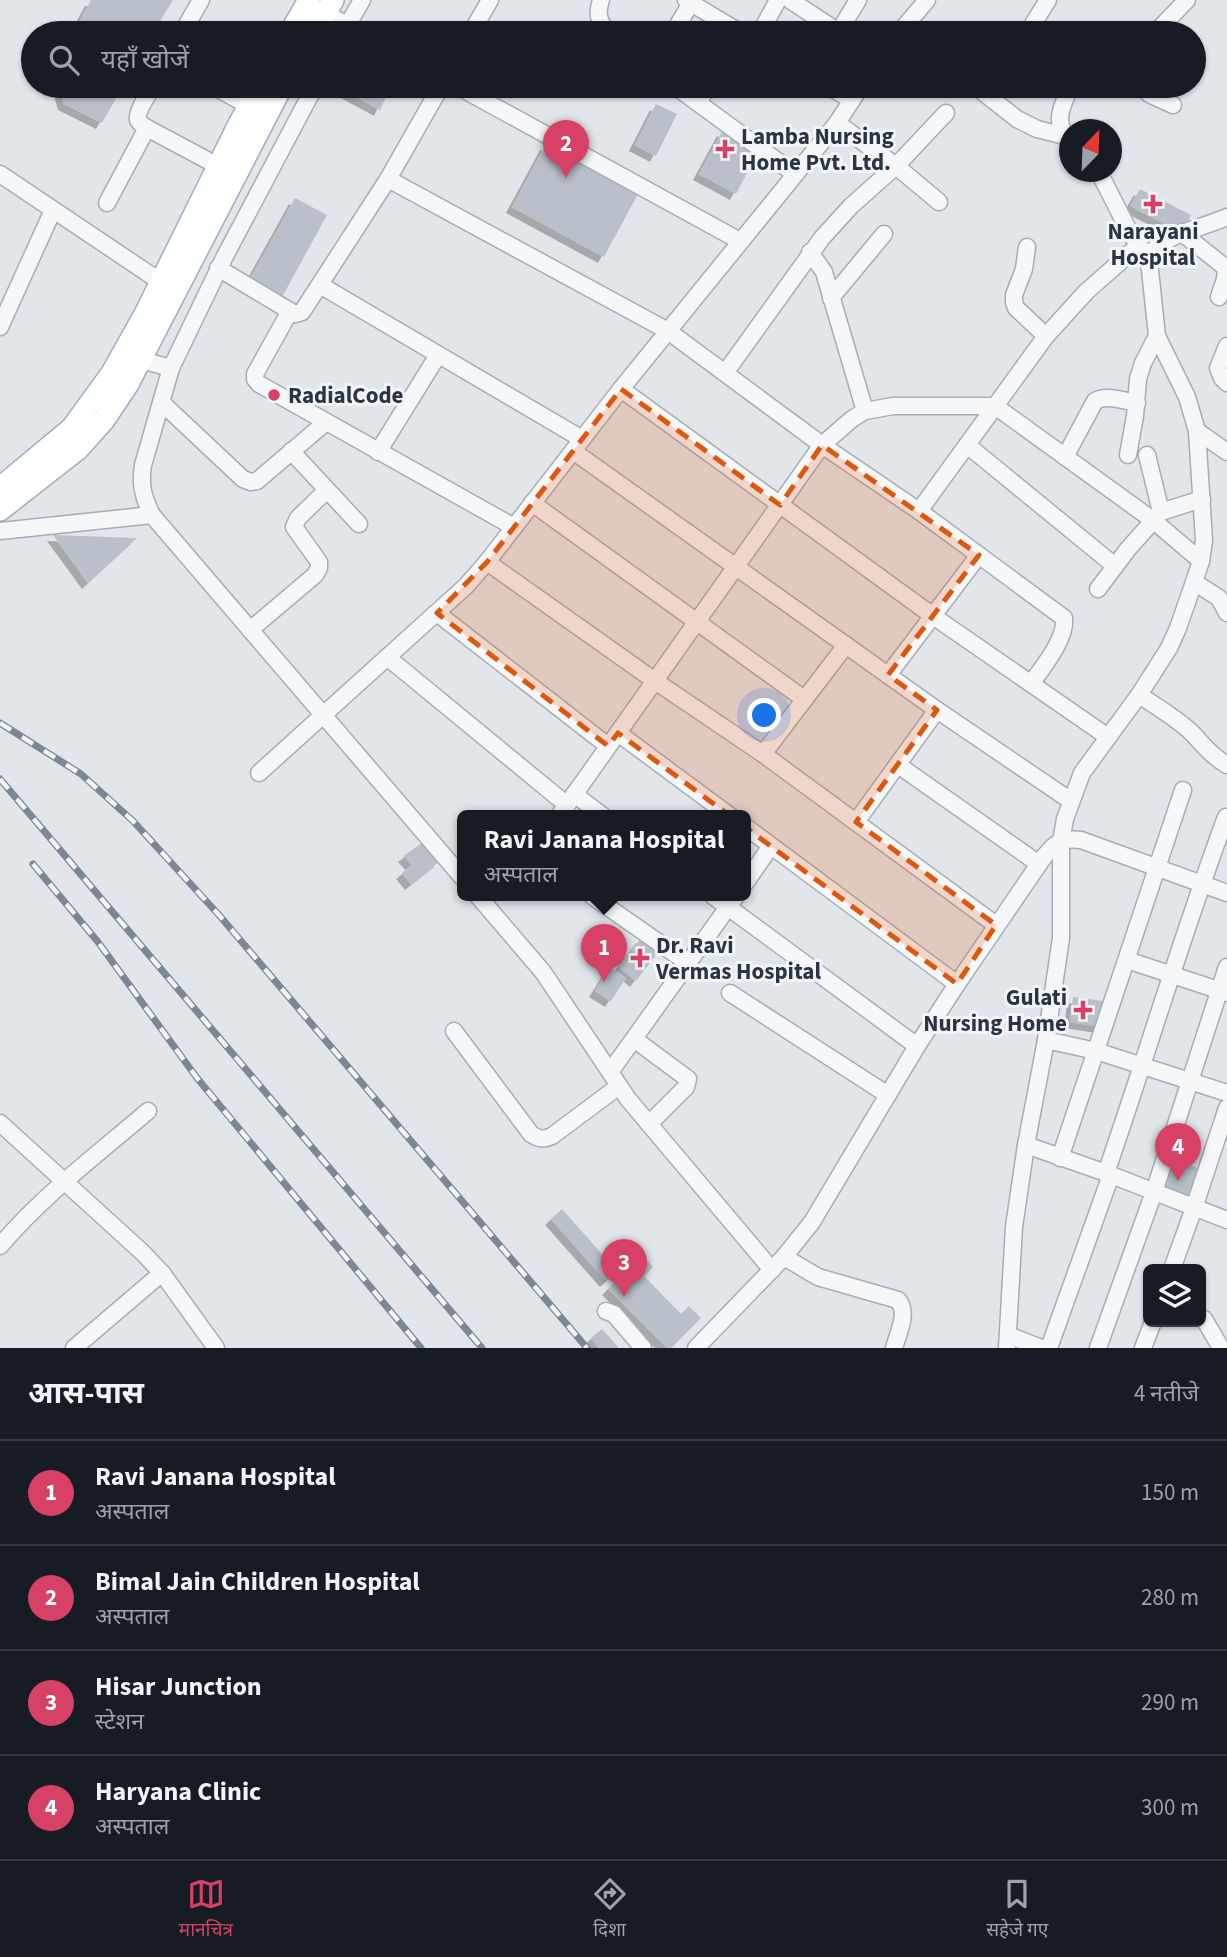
<!DOCTYPE html>
<html lang="hi">
<head>
<meta charset="utf-8">
<style>
  body { margin:0; font-family:"Source Sans 3","Noto Sans Devanagari",sans-serif; background:#242831; color:#f1f3f6 }
  .controls { position:absolute; right:21px; bottom:21px; display:grid; overflow:hidden; border-radius:10px; box-shadow:0 2px 5px #0004 }
  .controls button { width:63px; height:63px; display:grid; place-items:center; padding:0; border:0; border-bottom:2px solid #363941; background:#171b24; color:#f1f3f6; font:35px sans-serif }
  .compass { position:absolute; left:1059px; top:119px; width:63px; height:63px; border-radius:50%; background:#171b24; box-shadow:0 2px 5px #0004; rotate:23deg }
  .you { position:absolute; left:765px; top:716px; width:24px; height:24px; margin:-18px; border:5px solid #fff; border-radius:50%; background:#1a73e8; box-shadow:0 0 0 10px #1a73e833 }
  .badge { display:grid; place-items:center; width:46px; height:46px; border-radius:50%; background:#d64165; color:#fff; font-size:23px; font-weight:700 }
  .pin { position:absolute; translate:-50% -58px; filter:drop-shadow(0 2px 4px #0008) }
  .pin::after { content:''; position:absolute; top:37px; width:24px; height:21px; background:inherit; clip-path:polygon(0 0,100% 0,50% 100%) }
  .popup { position:absolute; left:457px; top:810px; width:294px; height:91px; box-sizing:border-box; display:grid; place-content:center; border-radius:10px; background:#171b24; filter:drop-shadow(0 2px 5px #0005); font-size:23px; white-space:nowrap; color:#9ea1a6 }
  .popup b { font-size:26px; color:#f1f3f6 }
  .popup::after { content:''; position:absolute; left:50%; top:100%; margin-left:-14px; border:14px solid transparent; border-top-color:#171b24 }
  .list { margin:0; padding:0; list-style:none }
  h2 { display:flex; justify-content:space-between; align-items:center; height:91px; margin:0; padding:0 28px; font-size:30px }
  h2 small { font-size:23px; font-weight:400; color:#9ea1a6 }
  .list li { display:grid; grid-template-columns:46px 1fr auto; gap:21px; align-items:center; box-sizing:border-box; height:105px; padding:0 28px; border-top:2px solid #363941 }
  .list b { display:block; font-size:26px; white-space:nowrap }
  .list p { margin:0; font-size:23px; white-space:nowrap; color:#9ea1a6 }
  .list em { font-size:23px; font-style:normal; color:#9ea1a6 }
  .icon { flex:none; width:38px; height:38px; fill:none; stroke:currentColor; stroke-width:2; stroke-linecap:round; stroke-linejoin:round }
  .map { position:relative; flex:none; width:1227px; height:1348px; overflow:hidden }
  .search { position:absolute; background:#171b24; box-shadow:0 2px 5px #0004; left:21px; right:21px; top:21px; height:77px; display:flex; align-items:center; gap:18px; box-sizing:border-box; padding:0 24px; border-radius:38px; color:#9ea1a6; font-size:26px }
  .sheet { height:511px; background:#171b24 }
  nav { display:flex; justify-content:space-around; align-items:center; box-sizing:border-box; height:98px; border-top:2px solid #363941; background:#171b24; font-size:19px; color:#9ea1a6 }
  nav a { display:grid; justify-items:center; gap:4px }
  nav .on { color:#d64165 }
  .map>svg:first-child { display:block }
  .building { fill:#b9c0c9; filter:url(#shadow) }
  .lines { fill:none; stroke-linecap:round; stroke-linejoin:round }
  .minor-casing { stroke:#a7adb6; stroke-width:19 }
  .major-casing { stroke:#a0acb8; stroke-width:24 }
  .minor { stroke:#f5f7f9; stroke-width:16 }
  .major { stroke:#fff; stroke-width:21 }
  .rail-casing { stroke:#7a8796; stroke-width:7 }
  .rail { stroke:#f2f5f8; stroke-width:4.5; stroke-dasharray:13; stroke-linecap:butt }
  .marked { fill:#de570f; fill-opacity:0.2; stroke:#de570f; stroke-width:5; stroke-dasharray:14 9; stroke-linejoin:round }
  .poi-dot { fill:#d64165; stroke:#f2f5f8; stroke-width:2.5 }
  .labels { text-anchor:middle; dominant-baseline:central; stroke-width:6; stroke-linejoin:round; paint-order:stroke }
  .poi-label { font-size:23px; font-weight:bold; fill:#293544; stroke:#f2f5f8; text-anchor:start }
</style>
</head>
<body>
<div class="map">
<svg width="1227" height="1348" viewBox="0 0 1227 1348">
  <defs>
    <filter id="shadow"><feDropShadow dx="-6" dy="6" stdDeviation="0" flood-color="#0004"/></filter>
  </defs>
  <rect width="100%" height="100%" fill="#e2e6eb"/>
  <g class="building">
    <path d="M91,0H173L153,33H73Z"/>
    <path d="M59,86H123L102,123L64,104Z"/>
    <path d="M348,86H391L380,110L345,91Z"/>
    <path d="M656,104L677,114L656,156L635,145Z"/>
    <path d="M723,130L759,150L736,194L699,174Z"/>
    <path d="M546,144L638,194L604,257L512,207Z"/>
    <path d="M1140,189L1191,215L1182,233L1130,206Z"/>
    <path d="M295,198L327,215L281,299L249,281Z"/>
    <path d="M53,535L137,538L88,583Z"/>
    <path d="M424,841L440,861L411,884L402,873L412,865L404,856Z"/>
    <path d="M642,937L659,951L636,981L619,967Z"/>
    <path d="M610,967L626,978L611,1001L595,991Z"/>
    <path d="M1073,997L1111,1002L1108,1028L1070,1022Z"/>
    <path d="M1172,1159L1198,1168L1185,1204L1159,1194Z"/>
    <path d="M562,1209L617,1271L606,1281L551,1219Z"/>
    <path d="M642,1255L653,1267L644,1276L681,1314L689,1306L701,1318L671,1348H667L608,1289Z"/>
    <path d="M602,1329L619,1348H599L591,1338Z"/>
  </g>
  <g class="lines">
    <g class="minor-casing">
      <g id="minor">
        <path d="M601,0C596,15 599,23 610,33"/>
        <path d="M686,0L741,33"/>
        <path d="M790,0L840,33"/>
        <path d="M316,8L362,33"/>
        <path d="M182,33L201,0"/>
        <path d="M343,33L362,0"/>
        <path d="M471,33L490,0"/>
        <path d="M673,33L691,3"/>
        <path d="M760,33L778,0"/>
        <path d="M838,33L858,0"/>
        <path d="M899,33L927,0"/>
        <path d="M1034,33L1033,31V24L1048,0"/>
        <path d="M1155,33L1187,0"/>
        <path d="M153,86C149,93 136,112 138,120C140,124 144,126 147,128L218,166"/>
        <path d="M213,86L249,106"/>
        <path d="M457,86L740,241"/>
        <path d="M675,86L795,174"/>
        <path d="M828,86L852,100"/>
        <path d="M1146,86L1149,94L1173,105"/>
        <path d="M979,89L1017,119L1037,129L1065,136"/>
        <path d="M698,103L708,86"/>
        <path d="M837,123L896,166L939,202"/>
        <path d="M1070,141C1052,123 1062,105 1071,86"/>
        <path d="M0,174L161,282"/>
        <path d="M388,179L668,331L822,445L919,511L1064,618C1067,638 1042,668 1031,684"/>
        <path d="M107,203L147,128"/>
        <path d="M1182,233L1226,268L1225,279L1219,297"/>
        <path d="M1027,247L1024,269L1014,295V302L1016,308L1046,336"/>
        <path d="M810,252L824,272L865,411"/>
        <path d="M1147,256C1173,230 1195,231 1227,217"/>
        <path d="M218,268L295,314L302,312L388,179L441,86"/>
        <path d="M320,285L582,439"/>
        <path d="M831,298L884,234"/>
        <path d="M290,311L255,374V379L259,384L514,527"/>
        <path d="M0,327L53,210"/>
        <path d="M1227,346L1218,368L1222,378L1227,383"/>
        <path d="M141,360L171,368L224,258L315,86"/>
        <path d="M171,368L143,465C140,485 143,497 152,515L462,877"/>
        <path d="M725,373L822,238L851,206L896,166L946,113"/>
        <path d="M621,389L933,616L1108,737"/>
        <path d="M161,402L243,479L251,482L257,481L325,423"/>
        <path d="M1197,431L1227,452"/>
        <path d="M967,445L1115,566"/>
        <path d="M291,451L359,524"/>
        <path d="M573,451L937,710L1071,801"/>
        <path d="M378,452L438,355"/>
        <path d="M1128,455L1135,416L1138,379L1143,363L1157,336"/>
        <path d="M1147,455L1161,512"/>
        <path d="M1065,457L1095,401C1107,394 1123,401 1137,403"/>
        <path d="M532,503L804,699"/>
        <path d="M919,511L1046,336L1086,292L1139,245"/>
        <path d="M0,531L152,515"/>
        <path d="M487,562L655,681L763,754L996,925"/>
        <path d="M1194,582L1219,598L1227,613"/>
        <path d="M1098,589L1128,549L1161,512L1202,499"/>
        <path d="M437,613L608,746"/>
        <path d="M250,630L315,575L319,568V562L294,527L298,518L327,490"/>
        <path d="M387,657L567,805"/>
        <path d="M888,675L979,555"/>
        <path d="M1139,695C1156,706 1174,717 1190,731C1203,744 1210,755 1227,765"/>
        <path d="M618,733L730,816"/>
        <path d="M763,754L846,645"/>
        <path d="M898,765L1039,864"/>
        <path d="M259,773L466,586L487,562L621,389L837,123L861,86"/>
        <path d="M574,794L603,816"/>
        <path d="M559,816L822,445L852,419L865,411L893,406H995L1154,521L1201,561"/>
        <path d="M856,822L937,710"/>
        <path d="M746,827L957,984"/>
        <path d="M746,882L771,846"/>
        <path d="M478,896L543,972L628,1099L772,1270"/>
        <path d="M592,896L688,963"/>
        <path d="M713,896L917,1046"/>
        <path d="M1127,960L1227,993"/>
        <path d="M730,993L888,1095"/>
        <path d="M454,1031L531,1134C539,1139 543,1140 552,1136L619,1086"/>
        <path d="M634,1039L688,1079L686,1087L649,1124"/>
        <path d="M1046,1040L1096,1051L1227,1093"/>
        <path d="M610,1072L736,896"/>
        <path d="M0,1123L142,1252L162,1273L216,1348"/>
        <path d="M1026,1145L1106,1173L1227,1220"/>
        <path d="M1060,1158L1183,790"/>
        <path d="M1106,1173C1147,1055 1182,935 1226,817"/>
        <path d="M0,1246C43,1195 98,1154 148,1111"/>
        <path d="M784,1257L818,1277L898,1300C909,1313 898,1333 894,1348"/>
        <path d="M1172,1269L1194,1208L1227,1108"/>
        <path d="M606,1311L614,1314L643,1348"/>
        <path d="M1204,1319L1221,1348"/>
        <path d="M1008,1335L1041,1348"/>
        <path d="M74,1348L162,1273"/>
        <path d="M696,1348L784,1257L812,1222L917,1046L957,984L1039,864C1051,846 1059,837 1081,840L1227,893"/>
        <path d="M1007,1348L1014,1227L1026,1145L1046,1040L1061,938V841L1065,819L1082,773L1139,695L1169,648L1178,628L1194,582L1201,561L1204,540L1197,431L1187,397L1157,336L1150,270L1147,256L1130,233L1102,178L1097,172"/>
        <path d="M1049,1348L1111,1175"/>
        <path d="M1098,1348L1154,1192L1227,967"/>
        <path d="M1143,1348L1153,1322"/>
      </g>
    </g>
    <g class="major-casing">
      <g id="major">
        <path d="M290,33L309,0"/>
        <path d="M313,33L333,0"/>
        <path d="M0,488L72,428L112,373L145,314L239,124L260,86"/>
        <path d="M0,510L78,449L104,420L128,384L282,86"/>
      </g>
    </g>
    <use href="#minor" class="minor"/>
    <use href="#major" class="major"/>
    <g class="rail-casing">
      <g id="rail">
        <path d="M0,723L81,774L133,821L219,915L587,1348"/>
        <path d="M0,779L482,1348"/>
        <path d="M33,864L98,942L197,1078L421,1348"/>
      </g>
    </g>
    <use href="#rail" class="rail"/>
  </g>
  <path class="marked" d="M621,389L780,505L822,445L979,555L888,675L937,710L856,822L996,925L957,984L618,733L608,746L437,613L487,562Z"/>
  <g class="poi-dot">
    <path d="M721.5 138.5h7v7h7v7h-7v7h-7v-7h-7v-7h7z"/>
    <path d="M1149.5 193.5h7v7h7v7h-7v7h-7v-7h-7v-7h7z"/>
    <circle cx="274" cy="395" r="7"/>
    <path d="M636.5 947.5h7v7h7v7h-7v7h-7v-7h-7v-7h7z"/>
    <path d="M1079.5 999.5h7v7h7v7h-7v7h-7v-7h-7v-7h7z"/>
  </g>
  <g class="labels">
    <g class="poi-label">
      <text x="741" y="136">Lamba Nursing<tspan x="741" dy="26">Home Pvt. Ltd.</tspan></text>
      <text x="1153" y="231" text-anchor="middle">Narayani<tspan x="1153" dy="26">Hospital</tspan></text>
      <text x="288" y="395">RadialCode</text>
      <text x="656" y="945">Dr. Ravi<tspan x="656" dy="26">Vermas Hospital</tspan></text>
      <text x="1067" y="997" text-anchor="end">Gulati<tspan x="1067" dy="26">Nursing Home</tspan></text>
    </g>
  </g>
</svg>
<div class="controls">
<button><svg class="icon" aria-label="layers" viewBox="0 0 24 24"><path d="M12 4l9 5-9 5-9-5zM3 14l9 5 9-5"/></svg></button>
</div>
<svg class="compass" viewBox="-18 -18 36 36"><path d="M0-13l5 13h-10z" fill="#e53935"/><path d="M0 13l5-13h-10z" fill="#9ea1a6"/></svg>
<div class="you"></div>
<div class="pin badge" style="left:604px;top:982px">1</div>
<div class="popup"><b>Ravi Janana Hospital</b>अस्पताल</div>
<div class="pin badge" style="left:566px;top:178px">2</div>
<div class="pin badge" style="left:624px;top:1297px">3</div>
<div class="pin badge" style="left:1178px;top:1181px">4</div>
<div class="search"><svg class="icon" aria-label="search" viewBox="0 0 24 24"><circle cx="10" cy="10" r="6"/><path d="M15 15l6 6"/></svg>यहाँ खोजें</div>
</div>
<section class="sheet">
<h2>आस-पास<small>4 नतीजे</small></h2>
<ul class="list">
<li><span class="badge">1</span><div><b>Ravi Janana Hospital</b><p>अस्पताल</p></div><em>150 m</em></li>
<li><span class="badge">2</span><div><b>Bimal Jain Children Hospital</b><p>अस्पताल</p></div><em>280 m</em></li>
<li><span class="badge">3</span><div><b>Hisar Junction</b><p>स्टेशन</p></div><em>290 m</em></li>
<li><span class="badge">4</span><div><b>Haryana Clinic</b><p>अस्पताल</p></div><em>300 m</em></li>
</ul>
</section>
<nav>
<a class="on"><svg class="icon" aria-label="map" viewBox="0 0 24 24"><path d="M3 6l6-2 6 2 6-2v14l-6 2-6-2-6 2zM9 4v14M15 6v14"/></svg>मानचित्र</a>
<a><svg class="icon" aria-label="directions" viewBox="0 0 24 24"><path d="M12 3l9 9-9 9-9-9zM9 14v-3h6M13 9l2 2-2 2"/></svg>दिशा</a>
<a><svg class="icon" aria-label="saved" viewBox="0 0 24 24"><path d="M7 4h10v16l-5-4-5 4z"/></svg>सहेजे गए</a>
</nav>
</body>
</html>
